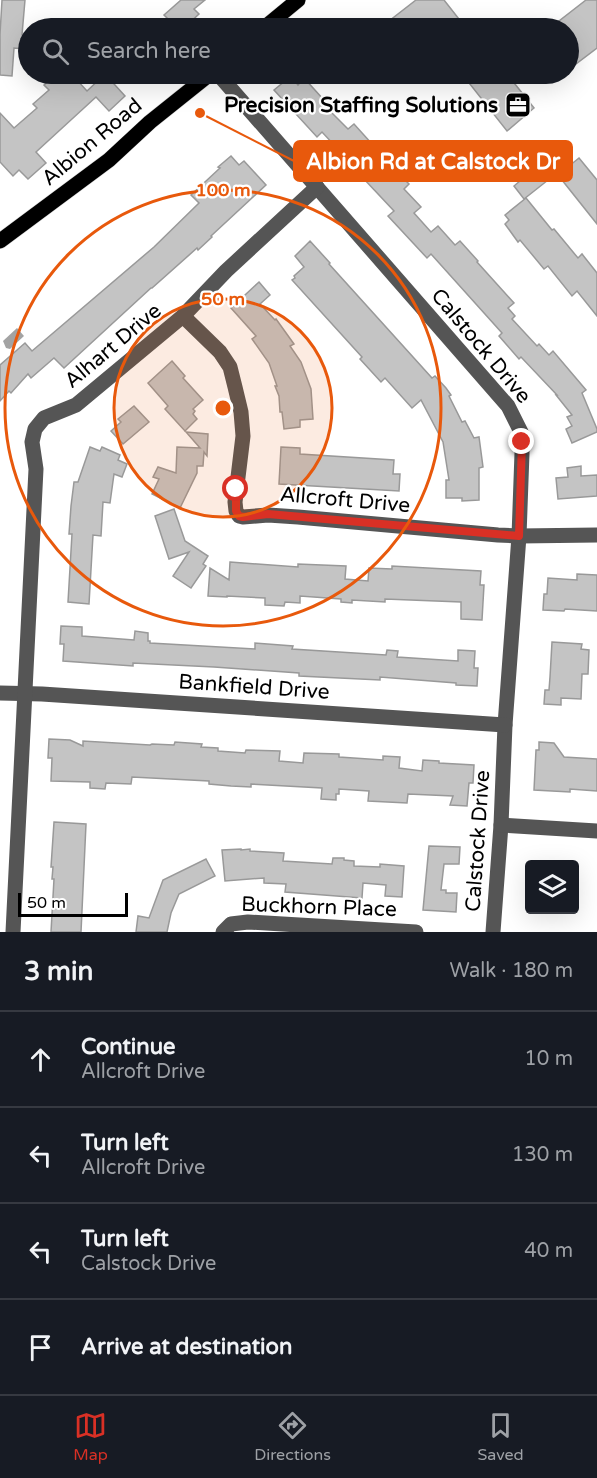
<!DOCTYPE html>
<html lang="en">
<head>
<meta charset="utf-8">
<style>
  body { margin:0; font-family:"Varela Round",sans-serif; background:#242831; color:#f1f3f6 }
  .controls { position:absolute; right:18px; bottom:18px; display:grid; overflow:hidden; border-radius:6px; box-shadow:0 6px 24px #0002 }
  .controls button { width:54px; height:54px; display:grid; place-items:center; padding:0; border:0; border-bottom:2px solid #363941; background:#171b24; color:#f1f3f6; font:30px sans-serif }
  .scale { position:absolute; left:18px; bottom:15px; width:110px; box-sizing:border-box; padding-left:6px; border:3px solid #000; border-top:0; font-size:16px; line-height:21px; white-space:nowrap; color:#000; -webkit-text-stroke:4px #fff; paint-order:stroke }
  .stop { position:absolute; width:18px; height:18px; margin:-14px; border:4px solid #d93025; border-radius:50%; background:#fff }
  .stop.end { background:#d93025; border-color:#fff; box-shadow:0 2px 6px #0008 }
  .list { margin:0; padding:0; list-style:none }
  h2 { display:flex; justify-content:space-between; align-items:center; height:78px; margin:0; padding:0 24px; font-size:26px }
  h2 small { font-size:20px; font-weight:400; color:#9ea1a6 }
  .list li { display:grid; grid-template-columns:39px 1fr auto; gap:18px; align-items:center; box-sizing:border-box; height:96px; padding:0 24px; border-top:2px solid #363941 }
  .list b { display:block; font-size:22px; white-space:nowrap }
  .list p { margin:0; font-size:20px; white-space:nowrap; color:#9ea1a6 }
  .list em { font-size:20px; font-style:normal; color:#9ea1a6 }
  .icon { flex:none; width:33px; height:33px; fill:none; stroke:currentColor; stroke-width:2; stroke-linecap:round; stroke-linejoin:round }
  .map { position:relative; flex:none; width:597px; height:932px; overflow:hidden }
  .search { position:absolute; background:#171b24; box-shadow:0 6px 24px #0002; left:18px; right:18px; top:18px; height:66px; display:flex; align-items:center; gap:15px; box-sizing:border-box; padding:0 21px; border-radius:33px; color:#9ea1a6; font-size:22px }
  .sheet { height:462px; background:#171b24 }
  nav { display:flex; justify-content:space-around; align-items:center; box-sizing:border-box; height:84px; border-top:2px solid #363941; background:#171b24; font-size:16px; color:#9ea1a6 }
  nav a { display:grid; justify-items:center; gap:3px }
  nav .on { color:#d93025 }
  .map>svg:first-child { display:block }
  .water { fill:#a3a3a3 }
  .building { fill:#c4c4c4; stroke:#999; stroke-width:1.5 }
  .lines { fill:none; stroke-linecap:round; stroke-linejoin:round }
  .major-casing { stroke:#dbdbdb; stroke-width:16 }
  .minor { stroke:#555; stroke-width:15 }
  .major { stroke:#000; stroke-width:15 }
  .route { stroke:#d93025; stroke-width:8 }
  .ring { fill:none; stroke:#e8590c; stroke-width:3 }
  .labels { text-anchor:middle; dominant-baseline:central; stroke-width:4.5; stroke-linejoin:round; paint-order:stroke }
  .poi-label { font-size:21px; font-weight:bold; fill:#000; stroke:#fff; text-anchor:end }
  .street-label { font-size:21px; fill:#000; stroke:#fff }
  .centre { fill:#e8590c; stroke:#fff; stroke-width:3 }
  .ring-label { font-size:18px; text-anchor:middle; font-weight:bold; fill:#e8590c; stroke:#fff; stroke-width:4.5; stroke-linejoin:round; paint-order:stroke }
  .leader { fill:none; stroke:#e8590c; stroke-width:2 }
  .callout-dot { fill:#e8590c; stroke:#fff; stroke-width:2 }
  .callout { fill:#e8590c; stroke:#e8590c; stroke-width:2 }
  .callout-label { font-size:22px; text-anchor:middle; font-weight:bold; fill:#fff }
</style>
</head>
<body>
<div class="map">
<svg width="597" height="932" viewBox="0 0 597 932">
  <rect width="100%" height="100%" fill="#fff"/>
  <path class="water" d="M17,328L24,336L10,349L6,348L3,341Z"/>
  <g class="building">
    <path d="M2,0H25L22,35L26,36L25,49L14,48L12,76L0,75V34Z"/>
    <path d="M181,0H205L194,9L199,14L184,28H156L167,18L164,15Z"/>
    <path d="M416,0H444L466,28H380Z"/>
    <path d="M586,0H597V48L568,70V28H550Z"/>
    <path d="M58,74H64L72,83L76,79L87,91L105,74L125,96L109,111L96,97L36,152L46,163L28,179L19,170L13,176L0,162V113L14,128L37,108L33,104L49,90L44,85Z"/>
    <path d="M462,74H507L534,108L507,131Z"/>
    <path d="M291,76L298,85L304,78L332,109L330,111L348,129L354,124L381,154L375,159L392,178L398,173L409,184L404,189L421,207L414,213L431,232L438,226L455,245L460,241L478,261L477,262L514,303L508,308L515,316L512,319L537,346L539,344L549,355L553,351L586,390L582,393L597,429V432L572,443L566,429L572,426L567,417L572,415L556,395H557L521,357L519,359L499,336L502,333L431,254L427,258L388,216L394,211L363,178L348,161H349L322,132L317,137L274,90Z"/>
    <path d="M231,156L239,165L244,161L266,185L211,236L212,237L198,250L197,248L152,288H151L64,368L54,358L31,378L28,374L11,393L9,391L0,401V365L25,343L32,351L154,247L199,203L191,195L220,168L218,167Z"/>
    <path d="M551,156L562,169L524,199L514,186L521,180L520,178L542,160L543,162Z"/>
    <path d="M579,158L597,180V224L558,175Z"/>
    <path d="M526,198L552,230L554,229L578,258L582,254L597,273V316L577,291L572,296L548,266L544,269L520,240L518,242L505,224L509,220L505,215Z"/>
    <path d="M310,241L330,263L329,264L432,378L435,376L446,388L451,395L449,396L462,422L465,421L474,438L479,437L483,467L479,468V500L462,501V498H446V480H449L443,442L421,400L412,408L385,378L381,382L360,359L362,357L292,280L295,278L294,276L304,267L295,256Z"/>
    <path d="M259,282L270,295L260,304L275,320L276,319L294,344L290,346L301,362L311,389L313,419L300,420V427L284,429L282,412H280L279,396L275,386H277L269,363L252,339L256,336L231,308Z"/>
    <path d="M172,361L185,376L183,378L203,400L193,409L195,411L193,414L197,419L185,431L165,409L168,406L148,383Z"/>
    <path d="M134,406L149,422L123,444L111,431L121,422L118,419Z"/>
    <path d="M186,432L208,434L207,456L204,452L203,466H197V473L180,508L152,494L159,479L153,477L158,467L176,473L177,447L200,448Z"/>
    <path d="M90,447L100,451L102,447L120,455L118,460L127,464L122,477L114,474L110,503L103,502L101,536L93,535L89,604L68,602L72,534H69L71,506L74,482H78Z"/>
    <path d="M281,447L300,448V454L394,460L393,474H400L399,491L279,484Z"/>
    <path d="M581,466V476L597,475V496L558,499L556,478L568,477L567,468Z"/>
    <path d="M174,509L185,541L208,556L203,564L206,566L191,588L173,576L189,552L169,559L155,516Z"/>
    <path d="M230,562L298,567V564L346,566L345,579L368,581L369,568L392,569V566L481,571L480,585H484L482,620L461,619V602L385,599V602L352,600V603L341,602V599L300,596V603L285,602L284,606L265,605V598L227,596V597L208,596L210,568L229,580Z"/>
    <path d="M577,574L597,575V611L565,609L564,611L543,610L544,594H547L548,578L577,580Z"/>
    <path d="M61,626L82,627V636L134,640L135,631L148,633V641H150V643L255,649V643L293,646L292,649L386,655L387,650L398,651L397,657L458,661V650L475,651L474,668H478L477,686L456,685V683L380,677V680L299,676V673L214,667L133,663V666L63,661L64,644H60Z"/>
    <path d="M552,642L582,644L581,649L589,650L588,674H582L581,699L561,698V705L544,704L545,690H549L550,677Z"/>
    <path d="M49,739L70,740L83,746V741L150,745L152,744L174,745L175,742L202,744L201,747L218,748V751L245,753L246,750L280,751L279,761L303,763L304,753L339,754V757L383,760V756L400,757L399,768L422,771L423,760L439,761V763L474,765L473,783H469L467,806L450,805L453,796L408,794L407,803L368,801L369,791L339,789V794H336V800L321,799L322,788L251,784V787L231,786L209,784V781L132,777L131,784L106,783L105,789L90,788V782L51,781L52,758H48Z"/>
    <path d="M539,742L554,743L564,757L597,759V791L570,789V792L534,790L536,750H539Z"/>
    <path d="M54,822L86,824L81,932H51L54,879H52L53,867H51Z"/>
    <path d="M429,846L460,847L459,864H444L441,890H446V893H457L456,912L423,910Z"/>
    <path d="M241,849V850L250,849V851L284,853L283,861L332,864L333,858H344V860L354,861V866L380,867V864L404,866L402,897L385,896L386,885L363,883L362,898L285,892L286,884L264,883V878L225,881L222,850Z"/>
    <path d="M206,859L215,876L179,894L171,913L167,932H136L138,916L149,918L163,880Z"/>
  </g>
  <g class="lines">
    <g class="major-casing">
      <g id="major">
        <path d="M264,28L298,0"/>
        <path d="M0,241L109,160L150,122L210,74"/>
      </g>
    </g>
    <g class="minor">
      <path d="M218,74L508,406L521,432L522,453L519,536L505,725L501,825L493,932"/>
      <path d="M183,316L220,352L230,367L235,387L241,412L243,436L235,502L236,511L239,516L243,517L268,515L298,517L498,535L519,536L597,535"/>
      <path d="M0,693L42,694L505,725"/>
      <path d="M501,825L597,831"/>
      <path d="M13,932L36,469L32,442L35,429L44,418L76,405L183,316L226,271L317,187"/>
      <path d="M223,932L231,924L248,922L416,932"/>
    </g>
    <use href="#major" class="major"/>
  </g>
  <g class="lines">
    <path class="route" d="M236,489V511L239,516L243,517L268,514L519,536L522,442"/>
  </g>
  <circle cx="223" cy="408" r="109" fill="#e8590c" fill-opacity=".12"/>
  <g class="ring">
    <circle cx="223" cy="408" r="109"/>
    <circle cx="223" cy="408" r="218"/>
  </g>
  <defs>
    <g id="office-square" transform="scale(1.35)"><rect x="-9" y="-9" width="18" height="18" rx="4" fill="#000" stroke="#fff"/><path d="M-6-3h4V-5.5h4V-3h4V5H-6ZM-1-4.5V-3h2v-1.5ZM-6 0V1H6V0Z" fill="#fff"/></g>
  </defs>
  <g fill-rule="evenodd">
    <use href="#office-square" x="518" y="105"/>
  </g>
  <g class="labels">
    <g class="poi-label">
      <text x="498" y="105">Precision Staffing Solutions</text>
    </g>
    <g class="street-label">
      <text transform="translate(92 142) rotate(-40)">Albion Road</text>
      <text transform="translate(113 346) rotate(-40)">Alhart Drive</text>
      <text transform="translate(481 346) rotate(50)">Calstock Drive</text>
      <text transform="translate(345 500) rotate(5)">Allcroft Drive</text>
      <text transform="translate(254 687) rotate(4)">Bankfield Drive</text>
      <text transform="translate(478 841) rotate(-86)">Calstock Drive</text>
      <text transform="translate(319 907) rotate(2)">Buckhorn Place</text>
    </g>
  </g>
  <circle cx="223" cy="408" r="9" class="centre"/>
  <g class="ring-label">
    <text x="223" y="196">100 m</text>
    <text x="223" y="305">50 m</text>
  </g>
  <path class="leader" d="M200 113L294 161"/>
  <circle class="callout-dot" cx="200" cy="113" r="6"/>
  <rect class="callout" x="294" y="141" width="278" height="40" rx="6"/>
  <g class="callout-label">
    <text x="433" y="169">Albion Rd at Calstock Dr</text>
  </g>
</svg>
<div class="controls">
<button><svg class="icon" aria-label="layers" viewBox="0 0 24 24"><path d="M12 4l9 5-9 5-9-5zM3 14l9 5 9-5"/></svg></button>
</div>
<div class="scale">50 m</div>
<div class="stop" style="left:236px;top:489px"></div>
<div class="stop end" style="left:522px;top:442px"></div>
<div class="search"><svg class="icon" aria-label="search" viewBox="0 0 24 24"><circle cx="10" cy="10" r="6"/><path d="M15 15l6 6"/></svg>Search here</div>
</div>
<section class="sheet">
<h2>3 min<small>Walk · 180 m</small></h2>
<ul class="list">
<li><svg class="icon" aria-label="ahead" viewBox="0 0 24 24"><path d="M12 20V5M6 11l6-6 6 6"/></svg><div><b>Continue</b><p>Allcroft Drive</p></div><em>10 m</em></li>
<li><svg class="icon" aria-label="left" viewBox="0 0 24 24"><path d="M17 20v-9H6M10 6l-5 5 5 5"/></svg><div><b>Turn left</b><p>Allcroft Drive</p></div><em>130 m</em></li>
<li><svg class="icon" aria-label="left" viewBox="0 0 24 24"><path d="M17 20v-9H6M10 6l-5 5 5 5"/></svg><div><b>Turn left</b><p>Calstock Drive</p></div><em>40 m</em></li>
<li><svg class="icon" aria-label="arrive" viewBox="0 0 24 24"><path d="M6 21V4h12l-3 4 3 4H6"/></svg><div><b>Arrive at destination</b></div></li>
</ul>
</section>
<nav>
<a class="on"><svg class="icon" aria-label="map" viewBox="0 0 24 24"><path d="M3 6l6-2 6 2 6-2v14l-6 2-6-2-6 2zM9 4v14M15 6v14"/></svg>Map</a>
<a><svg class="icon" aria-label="directions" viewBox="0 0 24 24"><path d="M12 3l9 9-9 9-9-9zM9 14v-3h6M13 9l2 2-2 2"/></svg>Directions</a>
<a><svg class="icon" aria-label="saved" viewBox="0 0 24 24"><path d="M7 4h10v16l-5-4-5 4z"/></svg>Saved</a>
</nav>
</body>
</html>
